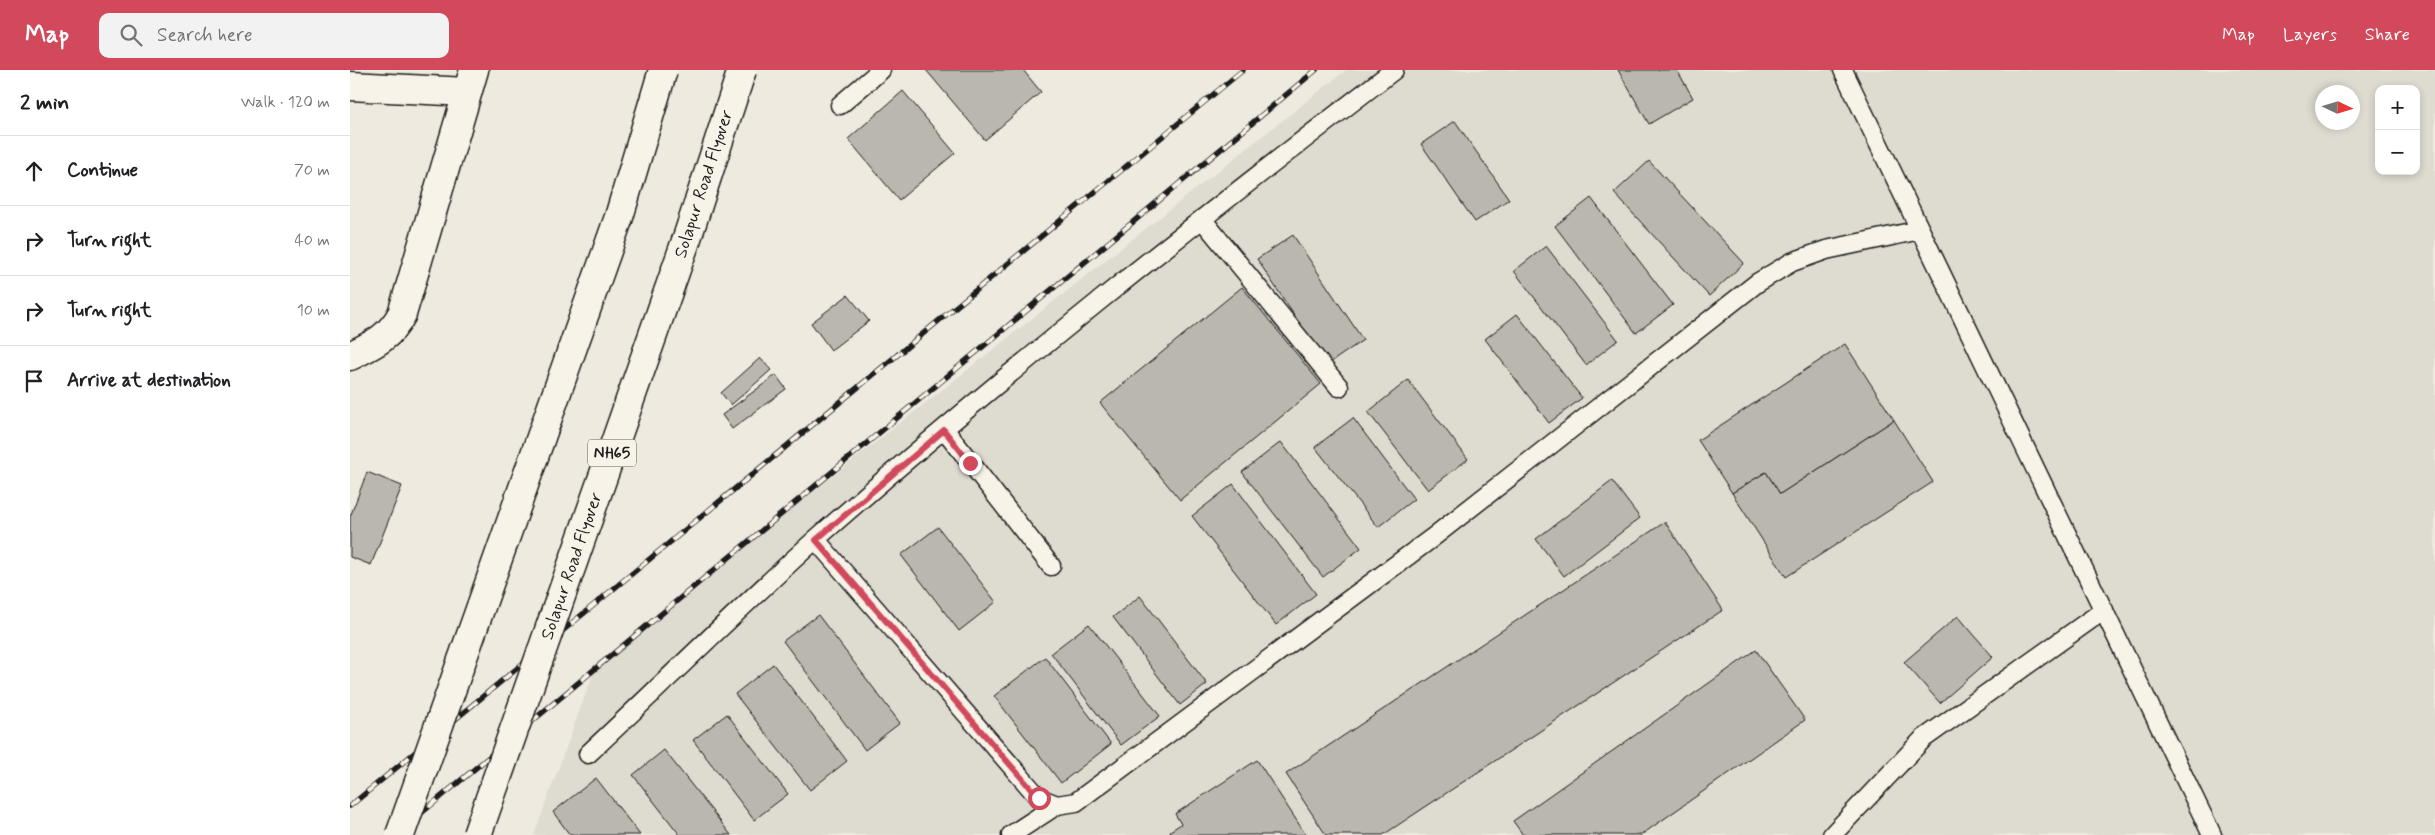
<!DOCTYPE html>
<html lang="en">
<head>
<meta charset="utf-8">
<style>
  body { margin:0; font-family:Mynerve,sans-serif; background:#f2f2f2; color:#202124 }
  .controls { position:absolute; right:15px; top:15px; display:grid; overflow:hidden; border-radius:10px; box-shadow:0 2px 8px #0003 }
  .controls button { width:45px; height:45px; display:grid; place-items:center; padding:0; border:0; border-bottom:1px solid #e0e0e0; background:#fff; color:#202124; font:25px sans-serif }
  .compass { position:absolute; left:1965px; top:15px; width:45px; height:45px; border-radius:50%; background:#fff; box-shadow:0 2px 8px #0003; rotate:94deg }
  .stop { position:absolute; width:15px; height:15px; margin:-11px; border:4px solid #d1495b; border-radius:50%; background:#fff }
  .stop.end { background:#d1495b; border-color:#fff; box-shadow:0 1px 5px #0008 }
  .list { margin:0; padding:0; list-style:none }
  h2 { display:flex; justify-content:space-between; align-items:center; height:65px; margin:0; padding:0 20px; font-size:21px }
  h2 small { font-size:16px; font-weight:400; color:#757577 }
  .list li { display:grid; grid-template-columns:32px 1fr auto; gap:15px; align-items:center; box-sizing:border-box; height:70px; padding:0 20px; border-top:1px solid #e0e0e0 }
  .list b { display:block; font-size:19px; white-space:nowrap }
  .list em { font-size:16px; font-style:normal; color:#757577 }
  .icon { flex:none; width:28px; height:28px; fill:none; stroke:currentColor; stroke-width:2; stroke-linecap:round; stroke-linejoin:round }
  .map { position:relative; flex:none; width:2085px; height:765px; overflow:hidden }
  header { display:flex; align-items:center; gap:30px; box-sizing:border-box; height:70px; padding:0 25px; background:#d1495b; color:#fff }
  header strong { font-size:24px }
  nav { display:flex; gap:28px; margin-inline-start:auto; font-size:18px }
  .search { width:350px; height:45px; background:#f2f2f2; display:flex; align-items:center; gap:12px; box-sizing:border-box; padding:0 18px; border-radius:10px; color:#757577; font-size:19px }
  main { display:flex }
  aside { flex:1; background:#fff }
  .map>svg:first-child { display:block }
  .built { fill:#dedbd1; fill-rule:evenodd }
  .building { fill:#bab7af; stroke:#1c1c1c }
  .lines { fill:none; stroke-linecap:round; stroke-linejoin:round }
  .service-casing { stroke:#1c1c1c; stroke-width:21 }
  .minor-casing { stroke:#1c1c1c; stroke-width:31 }
  .service { stroke:#f7f3e8; stroke-width:18 }
  .minor { stroke:#f7f3e8; stroke-width:28 }
  .rail-casing { stroke:#1c1c1c; stroke-width:5.5 }
  .rail { stroke:#f7f3e8; stroke-width:4; stroke-dasharray:11; stroke-linecap:butt }
  .trunk-bridge-casing { stroke:#1c1c1c; stroke-width:31; stroke-linecap:butt }
  .trunk-bridge { stroke:#f7f3e8; stroke-width:28 }
  .route { stroke:#d1495b; stroke-width:6 }
  .labels { text-anchor:middle; dominant-baseline:central; stroke-width:4.5; stroke-linejoin:round; paint-order:stroke }
  .shield { fill:#f7f3e8; stroke:#5e5c59; stroke-width:1 }
  .shield-label { font-size:16px; font-weight:bold; fill:#1c1c1c }
  .street-label { font-size:18px; fill:#1c1c1c; stroke:#f7f3e8 }
</style>
</head>
<body>
<header>
<strong>Map</strong>
<div class="search"><svg class="icon" aria-label="search" viewBox="0 0 24 24"><circle cx="10" cy="10" r="6"/><path d="M15 15l6 6"/></svg>Search here</div>
<nav><a>Map</a><a>Layers</a><a>Share</a></nav>
</header>
<main>
<aside>
<h2>2 min<small>Walk · 120 m</small></h2>
<ul class="list">
<li><svg class="icon" aria-label="ahead" viewBox="0 0 24 24"><path d="M12 20V5M6 11l6-6 6 6"/></svg><div><b>Continue</b></div><em>70 m</em></li>
<li><svg class="icon" aria-label="right" viewBox="0 0 24 24"><path d="M7 20v-9h11M14 6l5 5-5 5"/></svg><div><b>Turn right</b></div><em>40 m</em></li>
<li><svg class="icon" aria-label="right" viewBox="0 0 24 24"><path d="M7 20v-9h11M14 6l5 5-5 5"/></svg><div><b>Turn right</b></div><em>10 m</em></li>
<li><svg class="icon" aria-label="arrive" viewBox="0 0 24 24"><path d="M6 21V4h12l-3 4 3 4H6"/></svg><div><b>Arrive at destination</b></div></li>
</ul>
</aside>
<div class="map">
<svg width="2085" height="765" viewBox="0 0 2085 765">
  <rect width="100%" height="100%" fill="#eeeae0"/>
  <filter id="ink" filterUnits="userSpaceOnUse"><feTurbulence type="fractalNoise" baseFrequency=".02" numOctaves="2"/><feDisplacementMap in="SourceGraphic" scale="10" xChannelSelector="R" yChannelSelector="G"/><feConvolveMatrix kernelMatrix="1 2 1 2 8 2 1 2 1" color-interpolation-filters="sRGB"/></filter>
  <g filter="url(#ink)">
    <path class="built" d="M996,0H2085V765H184L247,593ZM2029,19H2066V101H2029ZM1972,22H2002V52H1972Z"/>
    <g class="building">
      <path d="M576,0H673L691,22L635,70Z"/>
      <path d="M1268,0H1327L1343,28L1299,54Z"/>
      <path d="M553,21L605,83L549,130L498,69Z"/>
      <path d="M1105,51L1159,129L1125,152L1071,74Z"/>
      <path d="M1299,91L1394,193L1359,226L1264,123Z"/>
      <path d="M1241,128L1323,235L1286,263L1205,156Z"/>
      <path d="M943,165L1013,270L977,295L907,189Z"/>
      <path d="M1196,176L1268,270L1236,295L1164,201Z"/>
      <path d="M892,217L971,314L830,430L750,333Z"/>
      <path d="M498,225L519,251L481,280L461,253Z"/>
      <path d="M1167,244L1232,328L1199,353L1135,269Z"/>
      <path d="M1495,274L1544,350L1430,424L1416,402L1382,423L1348,370Z"/>
      <path d="M410,288L421,300L381,335L371,323Z"/>
      <path d="M426,305L436,319L382,359L372,345Z"/>
      <path d="M1058,310L1118,389L1078,420L1018,342Z"/>
      <path d="M1003,348L1064,429L1028,457L965,377Z"/>
      <path d="M1544,350L1583,412L1436,507L1382,423L1416,402L1430,424Z"/>
      <path d="M931,372L1011,478L973,507L892,402Z"/>
      <path d="M17,402L52,416L21,495L0,487V447Z"/>
      <path d="M1262,411L1290,448L1214,506L1186,469Z"/>
      <path d="M883,414L966,524L926,555L842,446Z"/>
      <path d="M1315,452L1373,540L1033,765H976L936,704Z"/>
      <path d="M588,457L646,532L609,561L551,485Z"/>
      <path d="M790,526L857,614L830,635L763,547Z"/>
      <path d="M468,545L550,653L515,680L433,571Z"/>
      <path d="M1608,546L1643,587L1590,633L1554,592Z"/>
      <path d="M739,554L810,646L771,675L701,583Z"/>
      <path d="M1406,580L1455,650L1291,765H1173L1163,751Z"/>
      <path d="M695,587L761,674L711,713L644,626Z"/>
      <path d="M423,594L497,691L460,720L385,624Z"/>
      <path d="M377,644L438,724L404,750L343,670Z"/>
      <path d="M314,680L381,765H330L283,705Z"/>
      <path d="M907,690L956,765H822L820,761L831,754L825,744Z"/>
      <path d="M246,708L290,765H220L203,742Z"/>
    </g>
    <g class="lines">
      <g class="service-casing">
        <g id="service">
          <path d="M1493,0L1862,765"/>
          <path d="M490,35L531,0"/>
          <path d="M852,149L989,317"/>
          <path d="M595,360L701,496"/>
          <path d="M466,470L689,728L707,735L726,732L1082,468L1407,213L1442,192L1476,180L1570,160"/>
          <path d="M238,684C314,613 388,539 466,469C652,305 847,151 1044,0"/>
          <path d="M661,765L707,735"/>
          <path d="M1482,765L1573,669L1754,540"/>
        </g>
      </g>
      <g class="minor-casing">
        <g id="minor">
          <path d="M0,16L117,22"/>
          <path d="M0,286C24,274 39,268 52,244L124,0"/>
        </g>
      </g>
      <use href="#service" class="service"/>
      <use href="#minor" class="minor"/>
      <g class="rail-casing">
        <g id="rail">
          <path d="M0,736L893,0"/>
          <path d="M45,765L966,0"/>
        </g>
      </g>
      <use href="#rail" class="rail"/>
      <g class="trunk-bridge-casing">
        <g id="trunk-bridge">
          <path d="M50,765L269,147L313,0"/>
          <path d="M127,765L337,168L392,0"/>
        </g>
      </g>
      <use href="#trunk-bridge" class="trunk-bridge"/>
    </g>
  </g>
  <g class="lines" filter="url(#ink)">
    <path class="route" d="M620,393L594,360L466,470L689,728"/>
  </g>
  <g class="labels">
    <rect class="shield" x="238" y="369.5" width="48" height="27" rx="4"/>
    <g class="shield-label">
      <text x="262" y="383">NH65</text>
    </g>
    <g class="street-label">
      <text transform="translate(354 114) rotate(-72)">Solapur Road Flyover</text>
      <text transform="translate(222 496) rotate(-71)">Solapur Road Flyover</text>
    </g>
  </g>
</svg>
<div class="controls">
<button>+</button>
<button>−</button>
</div>
<svg class="compass" viewBox="-18 -18 36 36"><path d="M0-13l5 13h-10z" fill="#e53935"/><path d="M0 13l5-13h-10z" fill="#757577"/></svg>
<div class="stop" style="left:689px;top:728px"></div>
<div class="stop end" style="left:620px;top:393px"></div>
</div>
</main>
</body>
</html>
